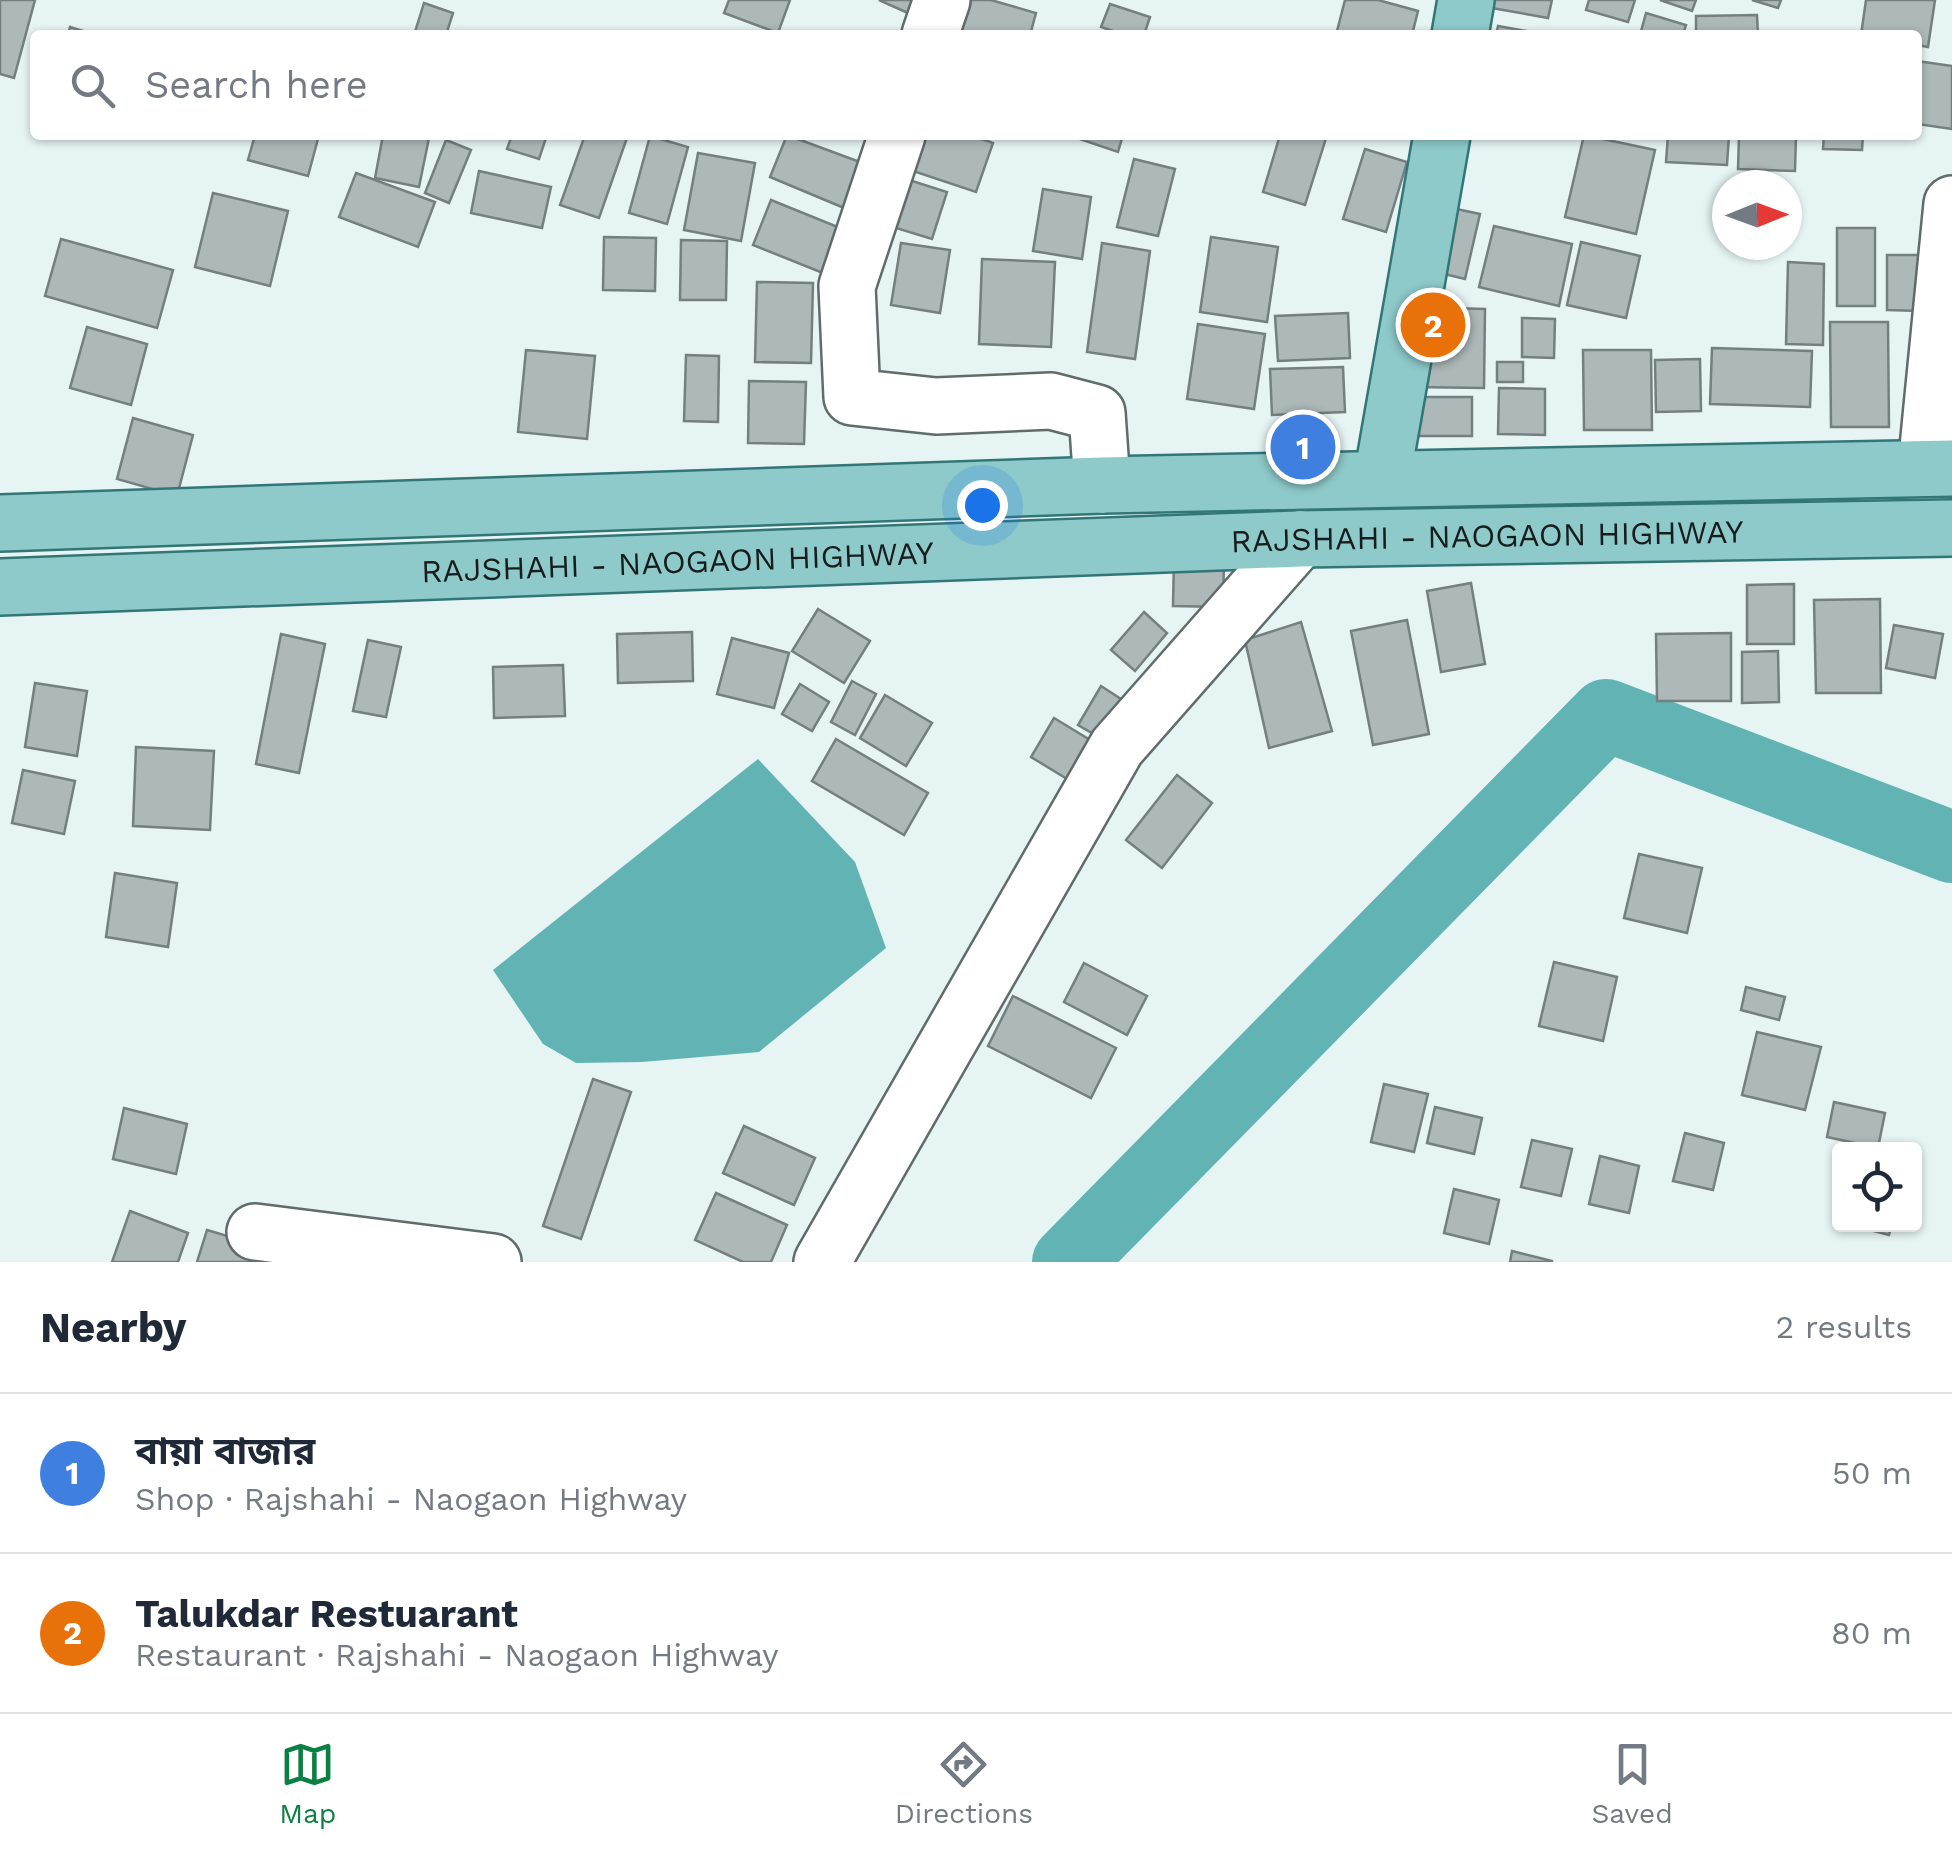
<!DOCTYPE html>
<html lang="en">
<head>
<meta charset="utf-8">
<style>
  body { margin:0; font-family:"Work Sans","Noto Sans Bengali",sans-serif; background:#f2f2f3; color:#1f2937 }
  .controls { position:absolute; right:30px; bottom:30px; display:grid; overflow:hidden; border-radius:10px; box-shadow:0 2px 8px #0004 }
  .controls button { width:90px; height:90px; display:grid; place-items:center; padding:0; border:0; border-bottom:2px solid #e0e1e3; background:#fff; color:#1f2937; font:50px sans-serif }
  .compass { position:absolute; left:1712px; top:170px; width:90px; height:90px; border-radius:50%; background:#fff; box-shadow:0 2px 8px #0004; rotate:89deg }
  .you { position:absolute; left:982px; top:505px; width:35px; height:35px; margin:-25px; border:8px solid #fff; border-radius:50%; background:#1a73e8; box-shadow:0 0 0 15px #1a73e833 }
  .badge { display:grid; place-items:center; width:65px; height:65px; border-radius:50%; background:#0b8043; color:#fff; font-size:32px; font-weight:700 }
  .pin { position:absolute; translate:-50% -50%; border:5px solid #fff; box-shadow:0 2px 10px #0006 }
  .list { margin:0; padding:0; list-style:none }
  h2 { display:flex; justify-content:space-between; align-items:center; height:130px; margin:0; padding:0 40px; font-size:42px }
  h2 small { font-size:32px; font-weight:400; color:#747a83 }
  .list li { display:grid; grid-template-columns:65px 1fr auto; gap:30px; align-items:center; box-sizing:border-box; height:160px; padding:0 40px; border-top:2px solid #e0e1e3 }
  .list b { display:block; font-size:38px; white-space:nowrap }
  .list p { margin:0; font-size:32px; white-space:nowrap; color:#747a83 }
  .list em { font-size:32px; font-style:normal; color:#747a83 }
  .icon { flex:none; width:55px; height:55px; fill:none; stroke:currentColor; stroke-width:2; stroke-linecap:round; stroke-linejoin:round }
  .map { position:relative; flex:none; width:1952px; height:1262px; overflow:hidden }
  .search { position:absolute; background:#fff; box-shadow:0 2px 8px #0004; left:30px; right:30px; top:30px; height:110px; display:flex; align-items:center; gap:25px; box-sizing:border-box; padding:0 35px; border-radius:10px; color:#747a83; font-size:38px }
  .sheet { height:450px; background:#fff }
  nav { display:flex; justify-content:space-around; align-items:center; box-sizing:border-box; height:140px; border-top:2px solid #e0e1e3; background:#fff; font-size:28px; color:#747a83 }
  nav a { display:grid; justify-items:center; gap:5px }
  nav .on { color:#0b8043 }
  .map>svg:first-child { display:block }
  .water { fill:#61b4b3 }
  .lines { fill:none; stroke-linecap:round; stroke-linejoin:round }
  .river { stroke:#61b4b3; stroke-width:72 }
  .building { fill:#adb9b9; stroke:#74807f; stroke-width:2.5 }
  .minor-casing { stroke:#606c6b; stroke-width:60 }
  .major-casing { stroke:#337676; stroke-width:60 }
  .minor { stroke:#fff; stroke-width:55 }
  .major { stroke:#8ecaca; stroke-width:55 }
  .labels { text-anchor:middle; dominant-baseline:central; stroke-width:8; stroke-linejoin:round; paint-order:stroke }
  .street-label { font-size:32px; fill:#171c1c; stroke:#fcffff }
</style>
</head>
<body>
<div class="map">
<svg width="1952" height="1262" viewBox="0 0 1952 1262">
  <rect width="100%" height="100%" fill="#e6f4f4"/>
  <path class="water" d="M758,759L855,862L886,948L759,1052L642,1062L576,1063L543,1044L493,970Z"/>
  <g class="lines">
    <path class="river" d="M1068,1262L1606,715L1952,847"/>
  </g>
  <g class="building">
    <path d="M0,0H35L14,78L0,74Z"/>
    <path d="M729,0H790L778,33L724,13Z"/>
    <path d="M879,0H914L908,13Z"/>
    <path d="M956,0H991L1036,13L1030,35H945Z"/>
    <path d="M1345,0H1378L1418,11L1412,35H1336Z"/>
    <path d="M1488,0H1552L1548,18L1486,7Z"/>
    <path d="M1589,0H1635L1628,22L1586,10Z"/>
    <path d="M1660,0H1696L1692,11Z"/>
    <path d="M1752,0H1781L1778,8Z"/>
    <path d="M1866,0H1935L1928,47L1917,45V35H1861Z"/>
    <path d="M424,3L453,13L446,35H414Z"/>
    <path d="M1110,4L1150,17L1144,35H1125L1101,27Z"/>
    <path d="M1646,13L1686,25L1683,35H1640Z"/>
    <path d="M1757,15L1758,35H1696V16Z"/>
    <path d="M1498,26L1532,32V35H1496Z"/>
    <path d="M70,27L96,35H68Z"/>
    <path d="M1917,61L1952,66V129L1917,124Z"/>
    <path d="M255,135H319L308,176L248,160Z"/>
    <path d="M383,135L429,138L419,187L375,178Z"/>
    <path d="M512,135H547L539,159L507,149Z"/>
    <path d="M585,135H628L599,218L560,205Z"/>
    <path d="M787,135L868,165L849,210L770,177Z"/>
    <path d="M905,135H971L993,143L976,192L895,165Z"/>
    <path d="M1068,135H1123L1118,152Z"/>
    <path d="M1280,135H1327L1305,205L1263,192Z"/>
    <path d="M1584,135L1655,150L1636,234L1565,217Z"/>
    <path d="M1668,135H1729L1727,165L1666,162Z"/>
    <path d="M1739,135H1796L1795,171L1738,169Z"/>
    <path d="M1824,135H1863L1862,150L1823,149Z"/>
    <path d="M650,136L688,147L667,224L629,213Z"/>
    <path d="M446,140L471,150L449,203L425,193Z"/>
    <path d="M1365,149L1407,162L1386,232L1343,219Z"/>
    <path d="M698,153L755,163L741,241L684,230Z"/>
    <path d="M1134,159L1175,169L1158,236L1117,227Z"/>
    <path d="M479,171L551,187L542,228L471,213Z"/>
    <path d="M356,173L435,202L418,247L339,217Z"/>
    <path d="M887,173L947,192L932,239L873,221Z"/>
    <path d="M1043,189L1091,197L1082,259L1033,251Z"/>
    <path d="M213,193L288,211L270,286L195,267Z"/>
    <path d="M771,200L850,232L833,277L753,245Z"/>
    <path d="M1447,207L1480,214L1465,279L1432,271Z"/>
    <path d="M1494,226L1572,244L1559,306L1479,287Z"/>
    <rect x="1837" y="228" width="38" height="78"/>
    <path d="M604,237L656,238L655,291L603,290Z"/>
    <path d="M1211,237L1278,247L1267,322L1200,312Z"/>
    <path d="M61,239L173,270L157,328L45,296Z"/>
    <path d="M681,240L727,241L726,300H680Z"/>
    <path d="M1581,242L1640,256L1626,318L1567,305Z"/>
    <path d="M901,243L950,250L940,313L891,305Z"/>
    <path d="M1102,243L1150,251L1135,359L1087,352Z"/>
    <path d="M1887,255H1920L1919,311L1887,310Z"/>
    <path d="M982,259L1055,262L1051,347L979,344Z"/>
    <path d="M1788,262L1824,264L1823,345L1786,344Z"/>
    <path d="M757,282L813,283L811,363L755,362Z"/>
    <path d="M1412,307L1485,309L1484,388L1411,387Z"/>
    <path d="M1348,313L1350,358L1278,361L1275,316Z"/>
    <path d="M1522,318L1555,319L1554,358L1522,357Z"/>
    <path d="M1830,322H1888L1889,427H1831Z"/>
    <path d="M1198,324L1265,334L1254,409L1187,399Z"/>
    <path d="M87,327L147,344L131,405L70,388Z"/>
    <path d="M1712,348L1812,351L1810,407L1710,404Z"/>
    <path d="M526,350L595,356L587,439L518,432Z"/>
    <path d="M1583,350H1651L1652,430H1584Z"/>
    <path d="M686,355L719,356L718,422L684,421Z"/>
    <path d="M1700,359L1701,411L1656,412L1655,360Z"/>
    <rect x="1497" y="362" width="26" height="20"/>
    <path d="M1343,367L1345,412L1272,415L1270,369Z"/>
    <path d="M749,381L806,382L804,444L748,443Z"/>
    <path d="M1499,388L1545,389V435L1498,434Z"/>
    <rect x="1410" y="397" width="62" height="39"/>
    <path d="M133,418L193,435L177,496L117,479Z"/>
    <path d="M1174,559L1224,560L1223,607L1173,606Z"/>
    <path d="M1471,583L1485,664L1441,672L1427,591Z"/>
    <path d="M1794,584V644H1747V585Z"/>
    <path d="M1880,599L1881,693H1816L1814,600Z"/>
    <path d="M818,609L870,641L844,683L792,651Z"/>
    <path d="M1144,612L1167,633L1135,671L1111,650Z"/>
    <path d="M1407,620L1429,734L1373,745L1351,631Z"/>
    <path d="M1301,622L1332,731L1269,748L1245,640Z"/>
    <path d="M1894,625L1943,634L1935,678L1886,668Z"/>
    <path d="M692,632L693,681L618,683L617,634Z"/>
    <path d="M1731,633V701H1657L1656,634Z"/>
    <path d="M281,634L325,644L299,773L256,764Z"/>
    <path d="M732,638L789,653L774,708L717,694Z"/>
    <path d="M368,640L401,647L386,717L353,711Z"/>
    <path d="M1778,651L1779,702L1742,703V652Z"/>
    <path d="M563,665L565,716L494,718L493,667Z"/>
    <path d="M852,681L876,694L855,735L831,722Z"/>
    <path d="M35,683L87,691L77,756L25,747Z"/>
    <path d="M800,684L829,702L812,731L782,714Z"/>
    <path d="M1101,686L1127,703L1104,740L1078,725Z"/>
    <path d="M885,695L932,723L906,766L860,738Z"/>
    <path d="M1054,718L1100,746L1077,785L1031,757Z"/>
    <path d="M836,739L928,793L904,835L812,781Z"/>
    <path d="M136,747L214,751L210,830L133,826Z"/>
    <path d="M23,770L75,781L64,834L12,823Z"/>
    <path d="M1177,775L1212,803L1162,868L1126,840Z"/>
    <path d="M1639,854L1702,868L1687,933L1624,918Z"/>
    <path d="M115,873L177,883L168,947L106,937Z"/>
    <path d="M1554,962L1617,977L1603,1041L1539,1026Z"/>
    <path d="M1084,963L1147,996L1127,1035L1064,1002Z"/>
    <path d="M1746,987L1785,997L1779,1020L1741,1010Z"/>
    <path d="M1013,996L1116,1048L1091,1098L988,1046Z"/>
    <path d="M1757,1032L1821,1047L1805,1110L1742,1095Z"/>
    <path d="M593,1079L631,1092L581,1239L543,1226Z"/>
    <path d="M1384,1084L1428,1094L1414,1152L1371,1142Z"/>
    <path d="M1834,1102L1885,1113L1878,1148L1827,1137Z"/>
    <path d="M1435,1107L1482,1118L1474,1154L1427,1143Z"/>
    <path d="M124,1108L187,1124L176,1174L113,1159Z"/>
    <path d="M744,1126L815,1158L794,1205L723,1173Z"/>
    <path d="M1685,1133L1724,1143L1713,1190L1673,1181Z"/>
    <path d="M1532,1140L1572,1149L1561,1196L1521,1187Z"/>
    <path d="M1600,1156L1639,1166L1629,1213L1589,1204Z"/>
    <path d="M1454,1189L1499,1200L1489,1244L1444,1233Z"/>
    <path d="M716,1193L787,1225L771,1262H743L695,1240Z"/>
    <path d="M130,1211L188,1233L178,1262H112Z"/>
    <path d="M1847,1224H1892L1889,1235Z"/>
    <path d="M207,1230L278,1251L274,1262H197Z"/>
    <path d="M1512,1251L1552,1261V1262H1510Z"/>
  </g>
  <g class="lines">
    <g class="minor-casing">
      <g id="minor">
        <path d="M930,35L942,0"/>
        <path d="M897,135L847,286L852,397L936,406L1051,401L1097,413L1102,485"/>
        <path d="M1926,468L1952,204"/>
        <path d="M255,1232L493,1262"/>
        <path d="M822,1262L1117,747L1300,539"/>
      </g>
    </g>
    <g class="major-casing">
      <g id="major">
        <path d="M1460,35L1466,0"/>
        <path d="M1382,478L1442,135"/>
        <path d="M0,523L1102,485L1952,468"/>
        <path id="s1" d="M0,587L1300,539L1952,528"/>
      </g>
    </g>
    <use href="#minor" class="minor"/>
    <use href="#major" class="major"/>
  </g>
  <g class="labels">
    <g class="street-label">
      <text stroke="none"><textPath href="#s1" startOffset="1488">RAJSHAHI - NAOGAON HIGHWAY</textPath></text>
      <text stroke="none"><textPath href="#s1" startOffset="678">RAJSHAHI - NAOGAON HIGHWAY</textPath></text>
    </g>
  </g>
</svg>
<div class="controls">
<button><svg class="icon" aria-label="locate" viewBox="0 0 24 24"><circle cx="12" cy="12" r="6"/><path d="M12 2v4M12 18v4M2 12h4M18 12h4"/></svg></button>
</div>
<svg class="compass" viewBox="-18 -18 36 36"><path d="M0-13l5 13h-10z" fill="#e53935"/><path d="M0 13l5-13h-10z" fill="#747a83"/></svg>
<div class="you"></div>
<div class="pin badge" style="left:1303px;top:447px;background:#3f7fe0">1</div>
<div class="pin badge" style="left:1433px;top:325px;background:#e8710a">2</div>
<div class="search"><svg class="icon" aria-label="search" viewBox="0 0 24 24"><circle cx="10" cy="10" r="6"/><path d="M15 15l6 6"/></svg>Search here</div>
</div>
<section class="sheet">
<h2>Nearby<small>2 results</small></h2>
<ul class="list">
<li><span class="badge" style="background:#3f7fe0">1</span><div><b>বায়া বাজার</b><p>Shop · Rajshahi - Naogaon Highway</p></div><em>50 m</em></li>
<li><span class="badge" style="background:#e8710a">2</span><div><b>Talukdar Restuarant</b><p>Restaurant · Rajshahi - Naogaon Highway</p></div><em>80 m</em></li>
</ul>
</section>
<nav>
<a class="on"><svg class="icon" aria-label="map" viewBox="0 0 24 24"><path d="M3 6l6-2 6 2 6-2v14l-6 2-6-2-6 2zM9 4v14M15 6v14"/></svg>Map</a>
<a><svg class="icon" aria-label="directions" viewBox="0 0 24 24"><path d="M12 3l9 9-9 9-9-9zM9 14v-3h6M13 9l2 2-2 2"/></svg>Directions</a>
<a><svg class="icon" aria-label="saved" viewBox="0 0 24 24"><path d="M7 4h10v16l-5-4-5 4z"/></svg>Saved</a>
</nav>
</body>
</html>
